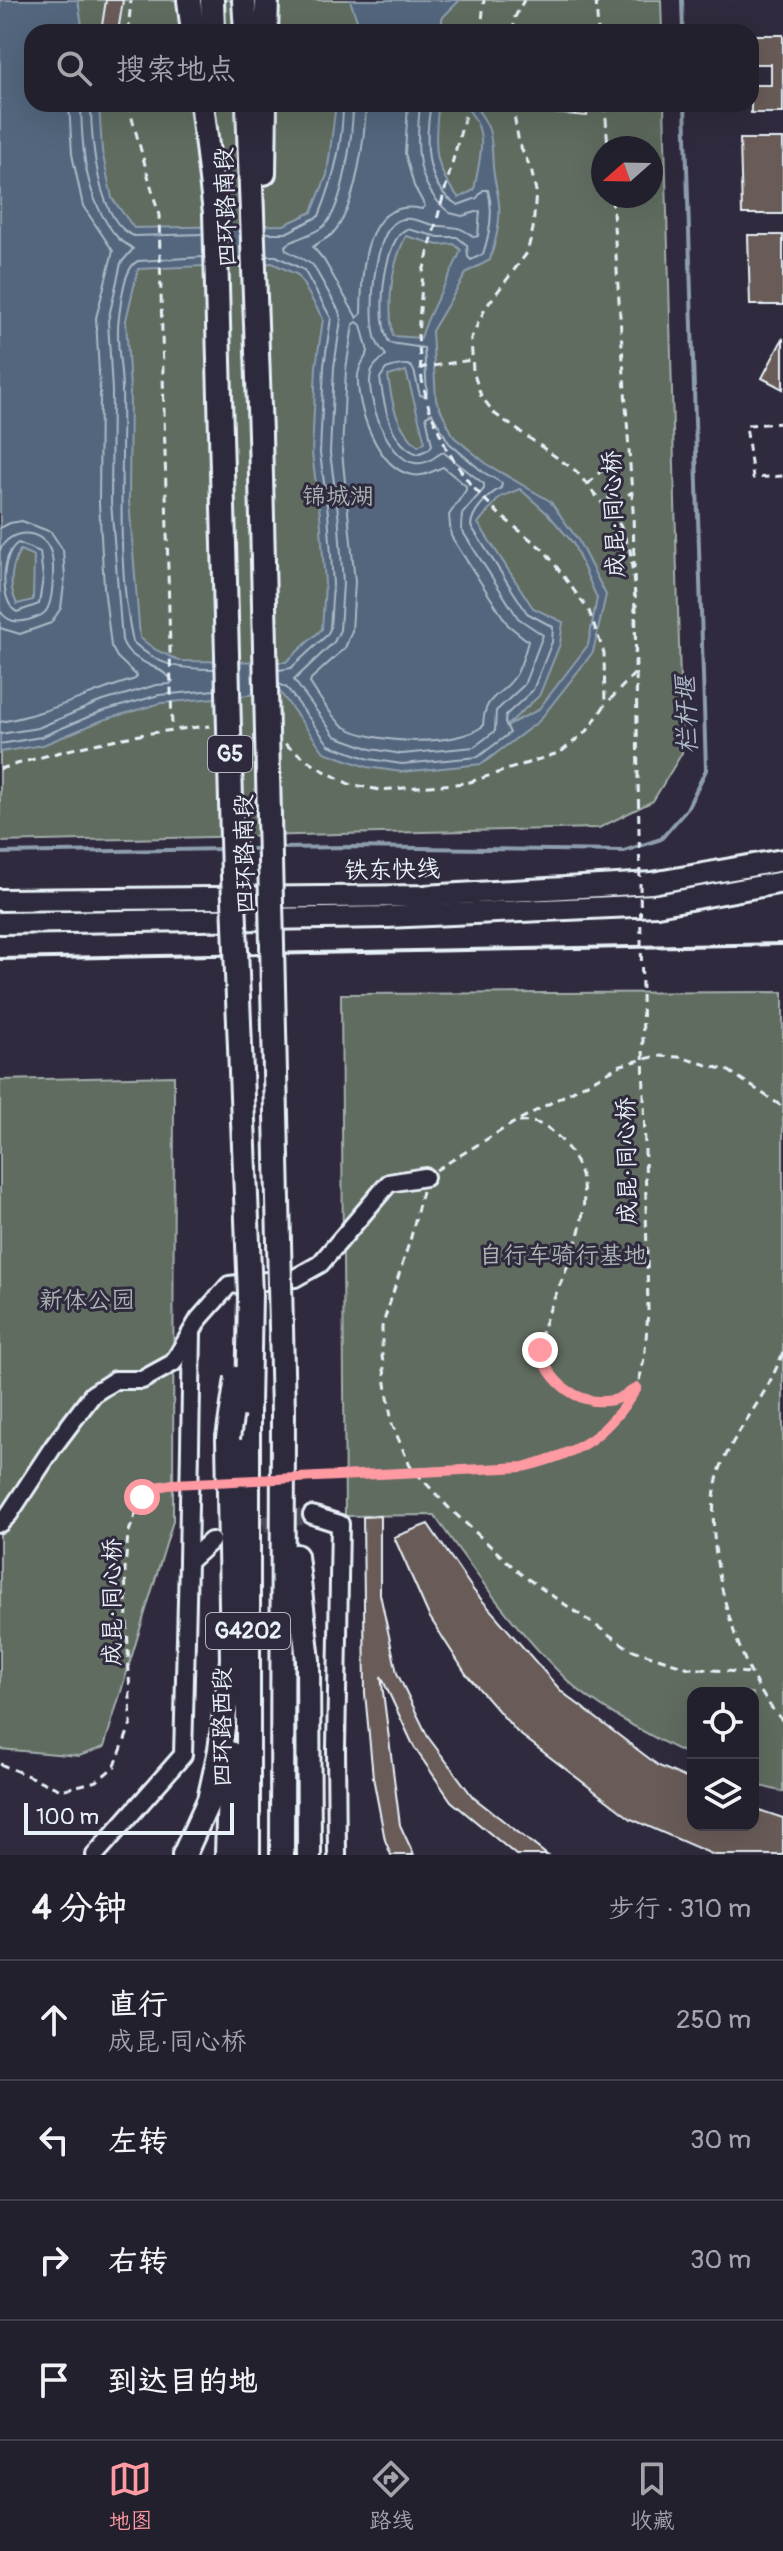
<!DOCTYPE html>
<html lang="zh">
<head>
<meta charset="utf-8">
<style>
  body { margin:0; font-family:Pangolin,"LXGW WenKai TC",sans-serif; background:#2f2d3a; color:#f1f3f6 }
  .controls { position:absolute; right:24px; bottom:24px; display:grid; overflow:hidden; border-radius:16px; box-shadow:0 8px 32px #0002 }
  .controls button { width:72px; height:72px; display:grid; place-items:center; padding:0; border:0; border-bottom:2px solid #403e4a; background:#23202e; color:#f1f3f6; font:40px sans-serif }
  .compass { position:absolute; left:591px; top:136px; width:72px; height:72px; border-radius:50%; background:#23202e; box-shadow:0 8px 32px #0002; rotate:250deg }
  .scale { position:absolute; left:24px; bottom:20px; width:210px; box-sizing:border-box; padding-left:8px; border:4px solid #e8f1f8; border-top:0; font-size:22px; line-height:28px; white-space:nowrap; color:#e8f1f8; -webkit-text-stroke:6px #2f2a3d; paint-order:stroke }
  .stop { position:absolute; width:24px; height:24px; margin:-18px; border:6px solid #ff9aa2; border-radius:50%; background:#fff }
  .stop.end { background:#ff9aa2; border-color:#fff; box-shadow:0 2px 8px #0008 }
  .list { margin:0; padding:0; list-style:none }
  h2 { display:flex; justify-content:space-between; align-items:center; height:104px; margin:0; padding:0 32px; font-size:34px }
  h2 small { font-size:26px; font-weight:400; color:#a3a3aa }
  .list li { display:grid; grid-template-columns:52px 1fr auto; gap:24px; align-items:center; box-sizing:border-box; height:120px; padding:0 32px; border-top:2px solid #403e4a }
  .list b { display:block; font-size:30px; white-space:nowrap }
  .list p { margin:0; font-size:26px; white-space:nowrap; color:#a3a3aa }
  .list em { font-size:26px; font-style:normal; color:#a3a3aa }
  .icon { flex:none; width:44px; height:44px; fill:none; stroke:currentColor; stroke-width:2; stroke-linecap:round; stroke-linejoin:round }
  .map { position:relative; flex:none; width:783px; height:1855px; overflow:hidden }
  .search { position:absolute; background:#23202e; box-shadow:0 8px 32px #0002; left:24px; right:24px; top:24px; height:88px; display:flex; align-items:center; gap:20px; box-sizing:border-box; padding:0 28px; border-radius:24px; color:#a3a3aa; font-size:30px }
  .sheet { height:584px; background:#23202e }
  nav { display:flex; justify-content:space-around; align-items:center; box-sizing:border-box; height:112px; border-top:2px solid #403e4a; background:#23202e; font-size:22px; color:#a3a3aa }
  nav a { display:grid; justify-items:center; gap:4px }
  nav .on { color:#ff9aa2 }
  .map>svg:first-child { display:block }
  .green { fill:#606c61; stroke:#a4aeac; stroke-width:2; fill-rule:evenodd }
  .water { fill:#52667d; stroke:#8e9eae; stroke-width:2; fill-rule:evenodd }
  .lines { fill:none; stroke-linecap:round; stroke-linejoin:round }
  .shore { stroke:#acb9c7; stroke-width:2 }
  .stream { stroke:#8e9eae; stroke-width:4 }
  .building { fill:#695c58; stroke:#e8f1f8; stroke-width:2 }
  .minor-tunnel { stroke:#4b4859; stroke-width:16; stroke-dasharray:16 8; stroke-linecap:butt }
  .minor-casing { stroke:#e8f1f8; stroke-width:22 }
  .major-casing { stroke:#e8f1f8; stroke-width:26 }
  .highway-casing { stroke:#e8f1f8; stroke-width:28 }
  .path { stroke:#e8f1f8; stroke-width:3; stroke-dasharray:8 6; stroke-linecap:butt }
  .minor { stroke:#2f2a3d; stroke-width:16 }
  .major { stroke:#2f2a3d; stroke-width:20 }
  .highway { stroke:#2f2a3d; stroke-width:22 }
  .rail { stroke:#e8f1f8; stroke-width:4 }
  .highway-bridge-casing { stroke:#e8f1f8; stroke-width:28; stroke-linecap:butt }
  .path-bridge { stroke:#e8f1f8; stroke-width:3; stroke-dasharray:8 6; stroke-linecap:butt }
  .highway-bridge { stroke:#2f2a3d; stroke-width:22 }
  .route { stroke:#ff9aa2; stroke-width:10 }
  .labels { text-anchor:middle; dominant-baseline:central; stroke-width:6; stroke-linejoin:round; paint-order:stroke }
  .shield { fill:#2f2a3d; stroke:#b0b5c0; stroke-width:2 }
  .shield-label { font-size:22px; font-weight:bold; fill:#e8f1f8 }
  .street-label { font-size:24px; fill:#e8f1f8; stroke:#2f2a3d }
  .park-label { font-size:24px; fill:#abb5b4; stroke:#2f2a3d }
  .water-label { font-size:26px; font-style:italic; fill:#acb9c7; stroke:#2f2a3d }
</style>
</head>
<body>
<div class="map">
<svg width="783" height="1855" viewBox="0 0 783 1855">
  <rect width="100%" height="100%" fill="#2f2a3d"/>
  <filter id="ink" filterUnits="userSpaceOnUse"><feTurbulence type="fractalNoise" baseFrequency=".0125" numOctaves="2"/><feDisplacementMap in="SourceGraphic" scale="16" xChannelSelector="R" yChannelSelector="G"/><feConvolveMatrix kernelMatrix="1 2 1 2 8 2 1 2 1" color-interpolation-filters="sRGB"/></filter>
  <g filter="url(#ink)">
    <g class="green">
      <path d="M0,0H661L662,32H32V104H664L682,753L653,801L599,828L0,842ZM603,148H651V196H603Z"/>
      <path d="M783,992V1792L753,1784V1693H693V1757C656,1739 598,1709 568,1681C517,1632 475,1573 434,1515L345,1516L341,994Z"/>
      <path d="M174,1076L173,1521L104,1747L79,1756L0,1749V1080Z"/>
    </g>
    <g class="water">
      <path d="M0,0H78L83,32H32V104H99L102,151L112,198L134,228L284,225L312,212L327,175L336,104H442L438,107C435,146 432,167 459,198L474,190C480,156 491,131 463,104H473C494,129 491,138 493,167C494,180 498,192 499,204C501,223 495,242 490,260L467,272L432,331L436,400L454,437L488,465L550,501L578,540L606,595L593,652L539,721L482,764L402,772L367,767L324,752L280,692L161,703L103,720L43,745L0,752ZM406,236L438,245L454,244L461,250C449,281 430,306 421,338L393,336C387,304 391,265 406,236ZM272,263L298,275L323,319L316,366L312,454L320,514L325,584L322,629L286,662L180,661L156,650L140,638L129,501L130,390L126,320L138,269ZM406,371L425,442L418,446C396,427 392,404 388,376ZM520,489L548,514L573,543L597,598L588,645L538,710L506,726L539,696L560,644L563,622L533,608L478,523L500,497ZM20,550L34,556L33,600L17,604C8,587 11,568 20,550Z"/>
      <path d="M350,0H460L442,18V32H361Z"/>
    </g>
    <g class="lines">
      <g class="shore">
        <path d="M91,104C91,137 97,222 134,236L203,234"/>
        <path d="M353,104C353,131 344,207 324,226C313,235 295,238 285,246L286,250L313,265L339,311L341,320L334,367L330,453L338,512L343,583L340,630L334,642L294,680L335,736L371,749L402,754L474,747L495,731L496,711L524,685L543,635L518,618L461,529L462,514L484,489V484L443,452C435,456 427,465 415,463C388,460 365,397 371,373C373,364 381,361 386,355C382,350 378,346 376,340C368,316 373,234 397,221C411,214 426,225 440,226C458,228 459,226 474,237L478,236L480,211L462,216L450,213C414,186 416,144 420,104"/>
        <path d="M366,104C365,136 356,209 333,233C328,239 319,241 313,247L324,260L357,318L361,314C362,274 362,196 422,209L425,206L414,186L405,153L408,104"/>
        <path d="M266,233H286L319,216C334,179 343,144 343,104"/>
        <path d="M267,256H276L304,270L331,318L324,366L320,453L328,513L333,584L330,629L327,635L291,668L279,670"/>
        <path d="M203,257L138,261C124,267 121,302 119,317C115,340 122,366 122,390C124,473 115,560 133,642C159,667 180,669 214,669"/>
        <path d="M357,322L361,325L368,352C364,360 359,366 358,375C356,406 377,470 413,475C424,477 433,471 443,467L466,486V490L449,515L451,536L508,625L528,641C525,652 521,668 514,678C499,698 484,695 483,726C456,747 374,744 345,727C334,721 317,694 310,683L311,679L345,648L352,631L355,582L342,452L346,369L353,325Z"/>
        <path d="M0,528L10,523L22,521L51,532L63,550L65,577L61,608L51,623L20,634L0,628"/>
        <path d="M18,543L40,552L43,578L39,604L17,612C0,604 0,554 18,543Z"/>
        <path d="M0,550C10,528 41,528 50,550C55,561 54,603 45,612C41,617 34,618 28,620C16,623 8,622 0,611"/>
        <path d="M279,684L287,688L329,745L369,759L402,764L478,757L510,733L505,722L506,715L533,690L552,642L553,627L527,613L471,526C471,512 489,494 501,488L502,483L483,472L449,443L432,413L426,416L432,445L429,449L418,454C389,444 384,404 380,378L386,369C419,358 412,369 420,395L424,396L427,393L424,348L390,343C375,326 383,237 407,229L439,237H457L467,245L468,257L471,260L483,254C490,233 494,211 488,190H483L477,198L458,205C423,186 425,137 431,104"/>
        <path d="M0,722C47,714 89,693 135,679L137,676L117,657L111,646L104,587L99,503L100,391L96,318L113,251L83,206L72,154L69,104"/>
        <path d="M0,734L38,728L97,703L156,685L170,684L173,681C160,664 130,664 122,640L111,502L112,391L108,321L121,263L133,249C129,245 123,243 118,238C85,200 82,153 81,104"/>
        <path d="M0,744L41,737L100,712L159,695L215,690"/>
      </g>
      <g class="stream">
        <path d="M682,0L683,32"/>
        <path d="M278,848L351,847L624,851L661,839L687,809L706,770L685,104"/>
        <path d="M238,849H262"/>
        <path d="M0,853L226,849"/>
      </g>
    </g>
    <g class="building">
      <path d="M106,0H123L118,32H101Z"/>
      <path d="M751,35H783V113H751V85H771V64H751Z"/>
      <path d="M542,104H588L587,116L542,112Z"/>
      <path d="M740,139H783V214H742Z"/>
      <path d="M748,235H783V305H750Z"/>
      <path d="M783,338V389L762,378Z"/>
      <path d="M380,1516V1594L397,1673L428,1737L473,1797L547,1855H516L451,1801L414,1747L381,1676L400,1825L414,1855H391L385,1840L373,1777L365,1693L363,1517Z"/>
      <path d="M428,1524L474,1591L562,1692L659,1766L693,1781V1825H753V1808L783,1818V1855H714L631,1819L517,1732L466,1674L429,1616L394,1537Z"/>
    </g>
    <g class="lines">
      <path class="minor-tunnel" d="M240,1532L264,1524L312,1515"/>
      <g class="minor-casing">
        <g id="minor">
          <path d="M312,1515L340,1524L336,1748L337,1855"/>
          <path d="M0,1523L9,1514L53,1447L93,1394L115,1380H142L173,1363L199,1319L229,1285L295,1278L320,1264L389,1183L425,1177"/>
          <path d="M188,1562L192,1332"/>
          <path d="M95,1855L183,1755L188,1562L211,1541"/>
        </g>
      </g>
      <g class="major-casing">
        <g id="major">
          <path d="M0,900L424,896L652,883L783,860"/>
          <path d="M0,923L386,917L657,905L783,882"/>
        </g>
      </g>
      <g class="highway-casing">
        <g id="highway">
          <path d="M189,0L193,32"/>
          <path d="M212,0L213,32"/>
          <path d="M244,0L246,32"/>
          <path d="M266,32L267,0"/>
          <path d="M202,104L215,213"/>
          <path d="M248,104L260,434"/>
          <path d="M264,173L265,104"/>
          <path d="M296,1556L308,1660L309,1855"/>
          <path d="M184,1855L209,1800L220,1750L232,1660L228,1438"/>
          <path d="M227,1855L230,1753"/>
          <path d="M248,1855V1406"/>
          <path d="M282,1855L283,1412"/>
        </g>
      </g>
      <g class="path">
        <path d="M596,0L598,32"/>
        <path d="M128,32L131,0"/>
        <path d="M481,32L484,0"/>
        <path d="M513,32L515,17L524,0"/>
        <path d="M128,104L159,215L172,729"/>
        <path d="M512,104L519,143L531,169L536,191L533,229L527,253L486,307L471,338L473,371L481,396L495,414L576,471L620,525L630,550L636,603L635,673L605,705"/>
        <path d="M605,104L608,148"/>
        <path d="M419,368L471,360"/>
        <path d="M783,423L746,425L753,478L783,476"/>
        <path d="M588,484L608,464L619,476L606,493L613,505L632,492"/>
        <path d="M285,744L317,767L349,784L380,790L467,783L561,752L588,730L605,705L604,653L589,611L545,551L500,515L470,484L447,450L429,408L422,380L418,335L423,272L468,104"/>
        <path d="M0,769C69,748 138,732 210,726"/>
        <path d="M519,1122C538,1120 550,1127 562,1141C614,1199 559,1274 541,1334C538,1374 571,1409 614,1400C622,1398 630,1392 637,1388"/>
        <path d="M436,1170L515,1122L621,1065L657,1056L679,1057L729,1071L783,1107"/>
        <path d="M422,1191L411,1237L382,1327V1356L392,1424L410,1466L449,1508L522,1575L630,1649L689,1668L749,1673"/>
        <path d="M783,1353C777,1366 772,1379 764,1392C749,1418 729,1443 719,1472C699,1538 735,1673 783,1721"/>
      </g>
      <use href="#minor" class="minor"/>
      <use href="#major" class="major"/>
      <use href="#highway" class="highway"/>
      <path class="rail" d="M0,959L783,944"/>
      <g class="highway-bridge-casing">
        <g id="highway-bridge">
          <path d="M215,213L233,875L250,1294L248,1406"/>
          <path d="M260,434L283,1412"/>
          <path d="M228,1438L237,1378"/>
        </g>
      </g>
      <path class="path-bridge" d="M0,1764L61,1790L97,1781L115,1766L131,1724L125,1570L128,1534L142,1497L157,1487L173,1484L523,1467C568,1455 619,1435 637,1386C646,1362 646,1336 648,1311L633,510L612,196"/>
      <use href="#highway-bridge" class="highway-bridge"/>
    </g>
  </g>
  <g class="lines" filter="url(#ink)">
    <path class="route" d="M142,1497L157,1487L173,1484L523,1467C581,1452 603,1439 637,1388C629,1392 621,1398 613,1400C578,1407 549,1382 540,1350"/>
  </g>
  <g class="labels">
    <g class="shield">
      <rect x="208" y="736" width="44" height="36" rx="6"/>
      <rect x="206" y="1613" width="84" height="36" rx="6"/>
    </g>
    <g class="shield-label">
      <text x="230" y="754">G5</text>
      <text x="248" y="1631">G4202</text>
    </g>
    <g class="street-label">
      <text transform="translate(226 207) rotate(-92)">四环路南段</text>
      <text transform="translate(614 514) rotate(-92)">成昆·同心桥</text>
      <text transform="translate(245 854) rotate(-91)">四环路南段</text>
      <text transform="translate(392 870) rotate(-1)">铁东快线</text>
      <text transform="translate(627 1161) rotate(-91)">成昆·同心桥</text>
      <text transform="translate(112 1602) rotate(-90)">成昆·同心桥</text>
      <text transform="translate(222 1727) rotate(-90)">四环路西段</text>
    </g>
    <g class="park-label">
      <text x="338" y="496">锦城湖</text>
      <text x="563" y="1255">自行车骑行基地</text>
      <text x="87" y="1300">新体公园</text>
    </g>
    <g class="water-label">
      <text transform="translate(687 715) rotate(-92)">栏杆堰</text>
    </g>
  </g>
</svg>
<div class="controls">
<button><svg class="icon" aria-label="locate" viewBox="0 0 24 24"><circle cx="12" cy="12" r="6"/><path d="M12 2v4M12 18v4M2 12h4M18 12h4"/></svg></button>
<button><svg class="icon" aria-label="layers" viewBox="0 0 24 24"><path d="M12 4l9 5-9 5-9-5zM3 14l9 5 9-5"/></svg></button>
</div>
<svg class="compass" viewBox="-18 -18 36 36"><path d="M0-13l5 13h-10z" fill="#e53935"/><path d="M0 13l5-13h-10z" fill="#a3a3aa"/></svg>
<div class="scale">100 m</div>
<div class="stop" style="left:142px;top:1497px"></div>
<div class="stop end" style="left:540px;top:1350px"></div>
<div class="search"><svg class="icon" aria-label="search" viewBox="0 0 24 24"><circle cx="10" cy="10" r="6"/><path d="M15 15l6 6"/></svg>搜索地点</div>
</div>
<section class="sheet">
<h2>4 分钟<small>步行 · 310 m</small></h2>
<ul class="list">
<li><svg class="icon" aria-label="ahead" viewBox="0 0 24 24"><path d="M12 20V5M6 11l6-6 6 6"/></svg><div><b>直行</b><p>成昆·同心桥</p></div><em>250 m</em></li>
<li><svg class="icon" aria-label="left" viewBox="0 0 24 24"><path d="M17 20v-9H6M10 6l-5 5 5 5"/></svg><div><b>左转</b></div><em>30 m</em></li>
<li><svg class="icon" aria-label="right" viewBox="0 0 24 24"><path d="M7 20v-9h11M14 6l5 5-5 5"/></svg><div><b>右转</b></div><em>30 m</em></li>
<li><svg class="icon" aria-label="arrive" viewBox="0 0 24 24"><path d="M6 21V4h12l-3 4 3 4H6"/></svg><div><b>到达目的地</b></div></li>
</ul>
</section>
<nav>
<a class="on"><svg class="icon" aria-label="map" viewBox="0 0 24 24"><path d="M3 6l6-2 6 2 6-2v14l-6 2-6-2-6 2zM9 4v14M15 6v14"/></svg>地图</a>
<a><svg class="icon" aria-label="directions" viewBox="0 0 24 24"><path d="M12 3l9 9-9 9-9-9zM9 14v-3h6M13 9l2 2-2 2"/></svg>路线</a>
<a><svg class="icon" aria-label="saved" viewBox="0 0 24 24"><path d="M7 4h10v16l-5-4-5 4z"/></svg>收藏</a>
</nav>
</body>
</html>
